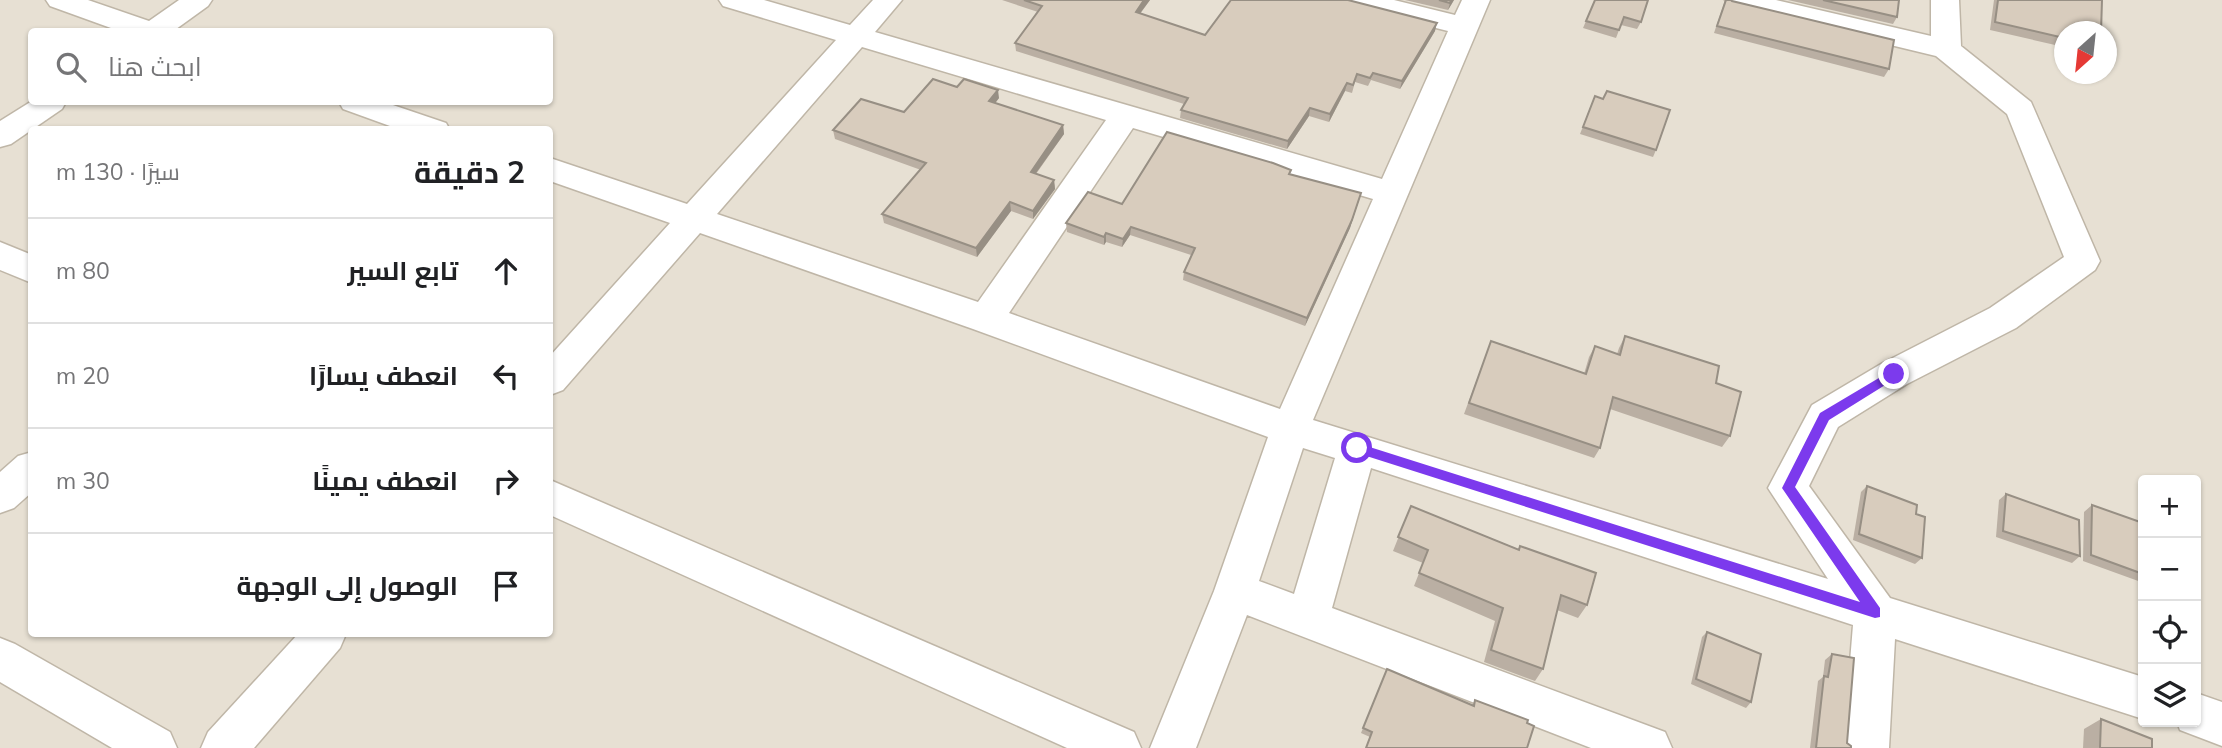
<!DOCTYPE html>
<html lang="ar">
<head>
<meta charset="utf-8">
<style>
  body { margin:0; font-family:Mulish,Cairo,sans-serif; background:#f6f6f6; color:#202124; direction:rtl }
  .controls { position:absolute; right:21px; bottom:21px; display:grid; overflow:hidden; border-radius:7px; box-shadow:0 2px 5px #0004 }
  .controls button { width:63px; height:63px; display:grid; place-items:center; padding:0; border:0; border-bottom:2px solid #e0e0e0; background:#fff; color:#202124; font:35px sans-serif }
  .compass { position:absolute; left:2054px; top:21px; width:63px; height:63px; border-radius:50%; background:#fff; box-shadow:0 2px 5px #0004; rotate:207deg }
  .stop { position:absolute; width:21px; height:21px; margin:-16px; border:5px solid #7c3aed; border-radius:50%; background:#fff }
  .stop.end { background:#7c3aed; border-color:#fff; box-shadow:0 2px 7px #0008 }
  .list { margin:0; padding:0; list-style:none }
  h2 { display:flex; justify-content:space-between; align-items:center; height:91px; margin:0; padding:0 28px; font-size:30px }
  h2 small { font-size:23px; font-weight:400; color:#757577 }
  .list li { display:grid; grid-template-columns:46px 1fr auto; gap:21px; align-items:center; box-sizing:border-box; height:105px; padding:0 28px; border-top:2px solid #e0e0e0 }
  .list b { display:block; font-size:26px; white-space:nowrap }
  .list em { font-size:23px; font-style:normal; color:#757577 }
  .icon { flex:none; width:38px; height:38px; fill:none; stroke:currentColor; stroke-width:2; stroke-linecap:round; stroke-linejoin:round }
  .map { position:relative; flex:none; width:2222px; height:748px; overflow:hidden; direction:ltr }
  .search { position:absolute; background:#fff; box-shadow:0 2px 5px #0004; left:28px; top:28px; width:525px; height:77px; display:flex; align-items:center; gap:18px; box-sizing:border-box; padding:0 24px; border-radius:7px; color:#757577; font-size:26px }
  .panel { position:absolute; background:#fff; box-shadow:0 2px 5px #0004; left:28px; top:126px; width:525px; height:511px; border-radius:7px; direction:rtl }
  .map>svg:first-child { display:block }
  .residential { fill:#e7e0d3; fill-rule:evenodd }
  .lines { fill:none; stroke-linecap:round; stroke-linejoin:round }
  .street-casing { stroke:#bfb6a7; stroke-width:3 }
  .street { fill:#fff; fill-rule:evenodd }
  .wall { fill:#baafa3 }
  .shaded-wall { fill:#978f84 }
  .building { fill:#d8ccbd; stroke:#978f84; stroke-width:2 }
  .route { fill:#7c3aed }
</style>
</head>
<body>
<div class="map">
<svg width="2222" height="748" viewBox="0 0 2222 748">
  <rect width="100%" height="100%" fill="#f3eee5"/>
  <path class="residential" d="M0,0H2222V748H0ZM32,32H550V102H32ZM2064,32H2106V74H2064ZM32,130H550V634H32ZM2143,480H2196V722H2143Z"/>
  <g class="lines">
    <g class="street-casing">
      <g id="street">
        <path d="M46,0H88L149,21L179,0H212L208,6L172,32H122L50,6Z"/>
        <path d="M719,0H764L850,25L873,0H902L875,32L1382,179L1448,31L1348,6L1344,0H1394L1455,15L1462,0H1490L1313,420L1828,579L1768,488L1812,405L1881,364L1990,308L2064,257L2007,114L1936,56L1729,6L1725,0H1776L1931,36V0H1959L1961,46L2031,102L2100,261L2095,270L2016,328L1907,384L1838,427L1809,486L1890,598L2143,677V719L1895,639L1889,748H1843L1853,625L1371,468L1332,608L1665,732L1672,748H1591L1247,615L1196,748H1150L1214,591L1268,437L973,329L700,233L563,390L550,395V356L670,223L550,181V158L687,204L836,40L723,6ZM862,47L1106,120L978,302L717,214ZM1133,128L1373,199L1280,409L1009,313ZM1303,448L1335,458L1294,594L1259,581Z"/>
        <path d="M32,101L66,102L62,109L11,144L0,147V121Z"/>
        <path d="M339,102H384L446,123L450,130H401L343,109Z"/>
        <path d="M0,242L32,255V283L0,270Z"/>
        <path d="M32,452V492L14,508L0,513V472L18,456Z"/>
        <path d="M550,480L1134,732L1141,748H1067L550,515Z"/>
        <path d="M298,634H346L340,648L254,748H201L208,732Z"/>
        <path d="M0,638L15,644L170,732L177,748H112L0,682Z"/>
        <path d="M2196,693L2222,702V746L2180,730L2177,722H2196Z"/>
      </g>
    </g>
    <use href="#street" class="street"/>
  </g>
  <g class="wall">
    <path d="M1002,0H1150L1140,14L1205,35L1435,31L1400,89L1371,80L1368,86L1355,82L1352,93L1345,91L1329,122L1309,116L1287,149L1180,118L1181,110L1184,104L1016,51L1015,43L1038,12Z"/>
    <path d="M1405,0H1454L1448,10Z"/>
    <path d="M1595,0L1641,22L1637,29L1621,25L1616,38L1583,28Z"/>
    <path d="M1725,0H1731L1889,69L1884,77L1714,33Z"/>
    <path d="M1788,0H1899L1897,17L1893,24Z"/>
    <path d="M1994,0H2102L2064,32V47L1990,30Z"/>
    <path d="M1595,96L1656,150L1653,157L1580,134Z"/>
    <path d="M999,98L995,103L1063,125L1064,134L1036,174L1054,180L1055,189L1033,219L1011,211L977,257L884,223L882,214L921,170L835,139L833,130L904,112Z"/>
    <path d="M1290,174L1361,193L1350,228L1305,326L1183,280L1184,272L1191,255L1130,235L1122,247L1106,242L1104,245L1067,232L1066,223L1122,204Z"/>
    <path d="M1625,336L1716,383L1730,436L1722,447L1610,409L1600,448L1594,458L1464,414L1487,352L1584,374L1589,357L1595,346L1617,354L1619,348Z"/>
    <path d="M1867,486L1916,514L1922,558L1915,564L1853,540L1861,492Z"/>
    <path d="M2006,494L2080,556L2072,563L1996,537L1999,500Z"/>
    <path d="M2092,505L2143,523V580L2141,582L2083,561L2084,512Z"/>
    <path d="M1411,506L1518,549L1520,546L1587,605L1578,618L1557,610L1543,669L1535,681L1484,662L1495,621L1414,586L1423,563L1393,551Z"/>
    <path d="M1707,632L1751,702L1746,708L1691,684L1702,637Z"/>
    <path d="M1832,654L1847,743L1851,748H1810L1818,681L1823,677L1825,660Z"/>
    <path d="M1387,669L1472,705L1475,700L1527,723L1370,737L1361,733Z"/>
    <path d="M2101,719L2152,748H2083L2084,729Z"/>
  </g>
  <g class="shaded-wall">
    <path d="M1144,0H1150L1135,20L1136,12Z"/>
    <path d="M1451,0H1454L1448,10L1450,3Z"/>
    <path d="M1437,23L1435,31L1400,89L1402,81Z"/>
    <path d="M1347,83L1345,91L1329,122L1330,114Z"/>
    <path d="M998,90L999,98L990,110L989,101Z"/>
    <path d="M1310,108L1309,116L1287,149L1288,141Z"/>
    <path d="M1063,125L1064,134L1031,180V172Z"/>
    <path d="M1054,180L1055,189L1033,219V211Z"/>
    <path d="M1361,193L1350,228L1305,326L1307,318Z"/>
    <path d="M1010,202L1011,211L977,257L976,248Z"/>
    <path d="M1131,227L1130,235L1122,247L1123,239Z"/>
    <path d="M1106,233V242L1104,245V237Z"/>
  </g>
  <g class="building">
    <path d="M1024,0H1144L1136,12L1205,35L1231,0H1348L1437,23L1402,81L1373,73L1370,78L1357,74L1353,85L1347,83L1330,114L1310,108L1288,141L1181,110L1188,98L1015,43L1042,6Z"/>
    <path d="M1439,0H1451L1450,3Z"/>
    <path d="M1595,0H1648L1641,22L1624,17L1619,30L1586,21Z"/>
    <path d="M1726,0H1731L1732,1L1894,40L1889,69L1717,26Z"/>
    <path d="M1823,0H1899L1897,17Z"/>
    <path d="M1998,0H2102L2101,32H2064V38L1995,22Z"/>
    <path d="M933,79L957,87L964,79L998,90L989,101L1063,125L1031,172L1054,180L1033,211L1010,202L976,248L882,214L926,163L833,130L861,99L904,112Z"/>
    <path d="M1607,91L1670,110L1656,150L1583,127L1595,96L1603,99Z"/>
    <path d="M1167,132L1273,163L1291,170L1289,174L1361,193L1352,220L1307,318L1184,272L1195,248L1131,227L1123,239L1106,233L1104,237L1066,223L1088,192L1122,204Z"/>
    <path d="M1625,336L1719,366L1716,383L1741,392L1730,436L1613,397L1600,448L1469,403L1491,341L1586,374L1595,346L1620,355Z"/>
    <path d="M1867,486L1917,505L1916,514L1925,517L1922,558L1859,534Z"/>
    <path d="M2006,494L2079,520L2080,556L2003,531Z"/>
    <path d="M2092,505L2143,523V574L2091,555Z"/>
    <path d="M1411,506L1519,550L1520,546L1596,573L1587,605L1561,595L1543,669L1491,650L1503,608L1419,573L1428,550L1398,537Z"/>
    <path d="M1707,632L1761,654L1751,702L1696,679Z"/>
    <path d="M1832,654L1854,658L1847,743L1851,746V748H1816L1824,676L1828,677Z"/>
    <path d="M1387,669L1474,706L1475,700L1528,720L1527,723L1534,726L1527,748H1366L1372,732L1363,728Z"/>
    <path d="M2101,719L2152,739V748H2100Z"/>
  </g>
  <path class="route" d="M1894,369L1898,371V377L1829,420L1795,487L1880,608V617L1875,618L1357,453L1351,448L1357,443L1860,602L1782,488L1820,413Z"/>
</svg>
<div class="controls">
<button>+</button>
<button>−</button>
<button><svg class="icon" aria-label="locate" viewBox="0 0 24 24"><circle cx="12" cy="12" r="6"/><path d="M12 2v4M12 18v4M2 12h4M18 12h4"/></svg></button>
<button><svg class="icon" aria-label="layers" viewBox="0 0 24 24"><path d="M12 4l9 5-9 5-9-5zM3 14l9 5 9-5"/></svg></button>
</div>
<svg class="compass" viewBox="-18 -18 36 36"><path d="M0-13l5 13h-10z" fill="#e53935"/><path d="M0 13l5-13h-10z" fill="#757577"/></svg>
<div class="stop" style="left:1357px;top:448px"></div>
<div class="stop end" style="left:1894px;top:374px"></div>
<div class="search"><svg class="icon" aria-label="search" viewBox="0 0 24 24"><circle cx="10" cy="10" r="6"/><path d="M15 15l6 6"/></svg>ابحث هنا</div>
<section class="panel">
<h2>2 دقيقة<small>سيرًا · 130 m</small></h2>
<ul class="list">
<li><svg class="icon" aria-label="ahead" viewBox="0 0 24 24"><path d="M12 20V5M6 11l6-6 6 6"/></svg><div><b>تابع السير</b></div><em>80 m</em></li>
<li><svg class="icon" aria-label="left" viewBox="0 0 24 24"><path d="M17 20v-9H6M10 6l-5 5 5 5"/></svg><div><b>انعطف يسارًا</b></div><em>20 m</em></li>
<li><svg class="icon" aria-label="right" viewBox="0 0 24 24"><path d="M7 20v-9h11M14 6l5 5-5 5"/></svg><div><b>انعطف يمينًا</b></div><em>30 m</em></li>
<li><svg class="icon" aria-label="arrive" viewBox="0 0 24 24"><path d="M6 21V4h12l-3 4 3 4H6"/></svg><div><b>الوصول إلى الوجهة</b></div></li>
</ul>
</section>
</div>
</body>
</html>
